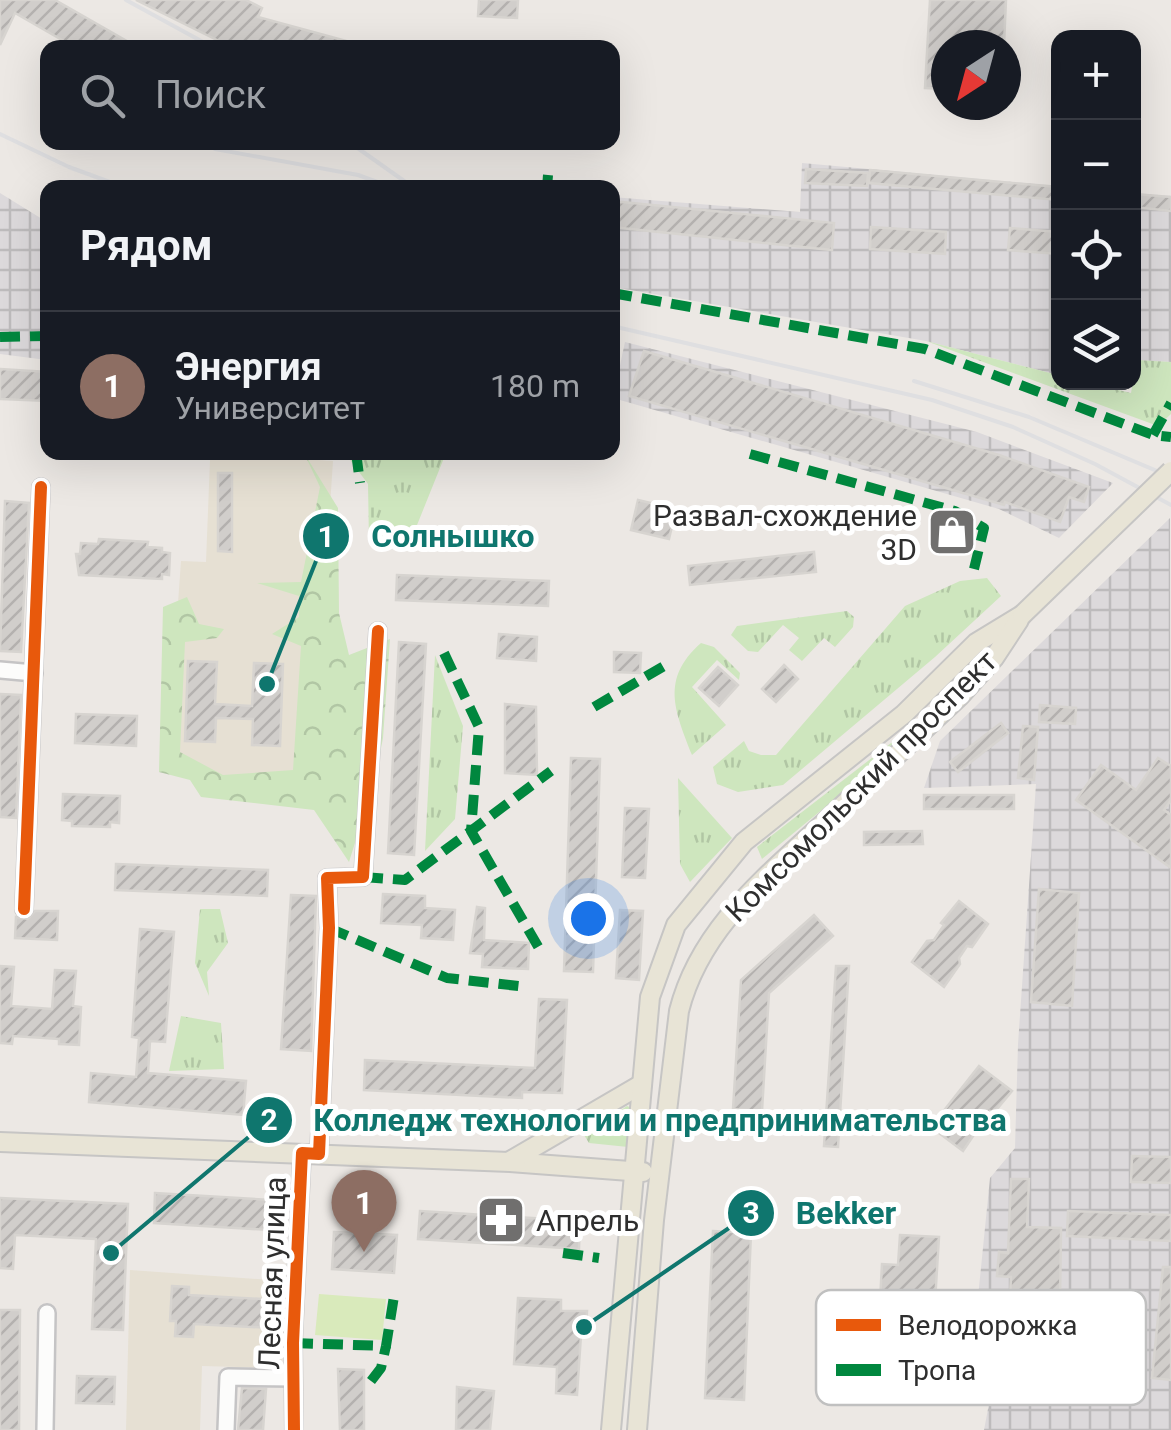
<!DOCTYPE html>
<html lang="ru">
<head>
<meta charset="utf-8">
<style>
  body { margin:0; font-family:Roboto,sans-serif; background:#20242c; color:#f1f3f6 }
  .controls { position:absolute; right:30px; top:30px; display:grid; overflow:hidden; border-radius:20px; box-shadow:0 10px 40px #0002 }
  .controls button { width:90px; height:90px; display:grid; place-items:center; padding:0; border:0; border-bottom:2px solid #363941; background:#171b24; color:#f1f3f6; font:50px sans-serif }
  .compass { position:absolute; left:931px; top:30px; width:90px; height:90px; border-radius:50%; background:#171b24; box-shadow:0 10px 40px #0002; rotate:216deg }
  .you { position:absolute; left:588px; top:918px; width:35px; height:35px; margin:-25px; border:8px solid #fff; border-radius:50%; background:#1a73e8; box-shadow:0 0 0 15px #1a73e833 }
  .badge { display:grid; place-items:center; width:65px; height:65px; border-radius:50%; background:#706f6e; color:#fff; font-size:32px; font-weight:700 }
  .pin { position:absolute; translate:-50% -82px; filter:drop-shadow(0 2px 5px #0008) }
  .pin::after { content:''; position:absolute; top:52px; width:35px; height:30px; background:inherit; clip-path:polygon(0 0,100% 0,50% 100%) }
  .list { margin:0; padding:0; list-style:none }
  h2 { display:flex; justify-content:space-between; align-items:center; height:130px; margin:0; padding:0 40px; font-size:42px }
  h2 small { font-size:32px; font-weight:400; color:#9ea1a6 }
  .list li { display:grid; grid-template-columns:65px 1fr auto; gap:30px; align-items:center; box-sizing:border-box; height:150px; padding:0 40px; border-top:2px solid #363941 }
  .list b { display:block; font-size:38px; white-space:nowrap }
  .list p { margin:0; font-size:32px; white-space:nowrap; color:#9ea1a6 }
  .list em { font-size:32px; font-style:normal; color:#9ea1a6 }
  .icon { flex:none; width:55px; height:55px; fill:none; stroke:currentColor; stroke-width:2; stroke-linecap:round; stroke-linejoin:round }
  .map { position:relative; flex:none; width:1171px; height:1430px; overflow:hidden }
  .search { position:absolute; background:#171b24; box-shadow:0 10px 40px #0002; left:40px; top:40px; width:580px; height:110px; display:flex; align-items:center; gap:25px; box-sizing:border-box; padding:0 35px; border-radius:20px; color:#9ea1a6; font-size:38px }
  .panel { position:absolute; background:#171b24; box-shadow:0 10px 40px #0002; left:40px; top:180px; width:580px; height:280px; border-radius:20px }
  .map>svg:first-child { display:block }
  .industrial { fill:url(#industrial-grid) }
  .education { fill:#e6e0d3 }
  .grass { fill:url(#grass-tufts) }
  .forest { fill:url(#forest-crowns) }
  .pitch { fill:#d9eabb }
  .building { fill:url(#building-hatch); stroke:#d7d4d0; stroke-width:2.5 }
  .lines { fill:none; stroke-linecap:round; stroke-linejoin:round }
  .minor-casing { stroke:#c5c4c5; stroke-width:20 }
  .major-casing { stroke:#c6c5c4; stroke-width:22 }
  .minor { stroke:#fcfcfb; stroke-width:15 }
  .major { stroke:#e8e4d6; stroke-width:18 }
  .rail { stroke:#dfdfe1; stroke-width:4 }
  .major-bridge-casing { stroke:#c6c5c4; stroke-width:22; stroke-linecap:butt }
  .major-bridge { stroke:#e8e4d6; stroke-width:18 }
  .quiet { stroke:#00873e; stroke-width:10; stroke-dasharray:20 10; stroke-linecap:butt }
  .cycleway-casing { stroke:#fff; stroke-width:19 }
  .cycleway { stroke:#e8590c; stroke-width:12 }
  .labels { text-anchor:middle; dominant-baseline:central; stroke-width:10; stroke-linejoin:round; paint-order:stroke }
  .poi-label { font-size:30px; fill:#2e2e2e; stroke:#fff; text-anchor:end }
  .street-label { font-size:30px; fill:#2e2e2e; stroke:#fff }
  .key { fill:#fff; stroke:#c0c0c0; stroke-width:2.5 }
  .key-label { font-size:28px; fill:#2e2e2e }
  .leader { fill:none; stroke:#0f766e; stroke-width:4 }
  .callout-dot { fill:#0f766e; stroke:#fff; stroke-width:4 }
  .mark-label { font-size:30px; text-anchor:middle; font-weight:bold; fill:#fff }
  .callout-label { font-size:32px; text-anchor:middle; font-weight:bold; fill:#0f766e; stroke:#fff; stroke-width:10; stroke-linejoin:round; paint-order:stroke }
</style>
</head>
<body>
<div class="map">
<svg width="1171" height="1430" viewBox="0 0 1171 1430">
  <defs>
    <pattern id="industrial-grid" width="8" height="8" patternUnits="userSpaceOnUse" patternTransform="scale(2.5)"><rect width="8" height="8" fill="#dcd9db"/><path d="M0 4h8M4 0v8" fill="none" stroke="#bdbbbc"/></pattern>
    <pattern id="grass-tufts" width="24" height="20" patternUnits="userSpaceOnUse" patternTransform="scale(2.5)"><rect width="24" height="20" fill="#cee6be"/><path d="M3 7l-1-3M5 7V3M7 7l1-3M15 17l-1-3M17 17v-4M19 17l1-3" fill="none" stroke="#b1c6a4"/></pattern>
    <pattern id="forest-crowns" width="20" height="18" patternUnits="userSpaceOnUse" patternTransform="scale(2.5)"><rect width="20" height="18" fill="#cee6be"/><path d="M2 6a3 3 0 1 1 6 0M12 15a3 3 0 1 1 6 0" fill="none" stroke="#b1c6a4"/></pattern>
    <pattern id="building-hatch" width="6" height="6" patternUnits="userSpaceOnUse" patternTransform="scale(2.5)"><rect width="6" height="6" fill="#d1cecb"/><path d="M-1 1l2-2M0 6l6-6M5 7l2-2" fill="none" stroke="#b4b1af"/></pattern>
  </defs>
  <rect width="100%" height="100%" fill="#ece8e4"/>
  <g class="industrial">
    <path d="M802,163L1058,186V375L926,341L613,287L612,197L800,212Z"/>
    <path d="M0,193L47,222V360L0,354Z"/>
    <path d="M1134,193L1171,196V362L1137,360L1134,382Z"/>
    <path d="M625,342L977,432L1113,483L1059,538L999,509L613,398Z"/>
    <path d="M1170,518L1171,1430H984L994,1377H970L990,1178L1015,1148L1018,1044L1036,784L924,788L940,741Z"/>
  </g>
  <g class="education">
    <path d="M244,455L333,461L311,790L166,770L181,561L206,562L210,460Z"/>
    <path d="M130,1270L285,1281V1354L277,1368L202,1366L200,1430H126Z"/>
  </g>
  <g class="grass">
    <path d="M926,341L1058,375V382L1090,383L1131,393L1137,360L1171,362V414L1158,426Z"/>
    <path d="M345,453H446L409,545L369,543L368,484Z"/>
    <path d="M987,578L1001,596L935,657L783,785L738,792L717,784L713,767L744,741L749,751L761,755H776L905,606L960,581Z"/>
    <path d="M847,611L854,617L853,627L835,647L824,638L802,661L789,650L799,638L783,625L758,652L748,651L731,635L737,626Z"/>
    <path d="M701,643L714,647L740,673L739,680L717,660L692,687L726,725L692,755C675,711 660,679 701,643Z"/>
    <path d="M435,655L463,726L455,819L425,851Z"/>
    <path d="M904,733L835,799L762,859L757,847Z"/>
    <path d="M678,778L732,838L690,882L680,864Z"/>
    <path d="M200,909H220L228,943L207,972L209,996L195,963Z"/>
    <path d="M181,1016L221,1023L224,1069L169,1071Z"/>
    <path d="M627,1106L636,1110L628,1147L589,1143L584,1135Z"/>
  </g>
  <path class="forest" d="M304,453L338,508L339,613L349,655L390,639L383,738L375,779L349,862L314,810L201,797L190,780L159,772L163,607L187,597L199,624L224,629L217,638L185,642L180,752L223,775L293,770L301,646L272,634L299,617V596L257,583L301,582L320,487Z"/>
  <path class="pitch" d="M319,1294L386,1299L382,1340L315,1335Z"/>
  <g class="building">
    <path d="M0,0H55L139,48H76L15,13L0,45Z"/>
    <path d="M136,0H246L262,8L258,17L357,44L356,48L244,45L233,48Z"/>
    <path d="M479,0H518L517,18L478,16Z"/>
    <path d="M930,0H1006L1004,45H946V89L925,88Z"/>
    <path d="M806,169L868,173L867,186L805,183Z"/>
    <path d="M870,170L1058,187V200L869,183Z"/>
    <path d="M1134,194L1171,197V211L1134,207Z"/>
    <path d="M622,202L834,223L832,250L612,227V203Z"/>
    <path d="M871,227L946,232L945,254L870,249Z"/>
    <path d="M1010,228L1058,232V254L1008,250Z"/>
    <path d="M644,351L999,455L1089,487L1084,502L1069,497L1060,522L1005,502L1004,505L629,396Z"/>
    <path d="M0,369L48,372V401L0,399Z"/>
    <path d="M218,473H232V552L218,551Z"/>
    <path d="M638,500L676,509L669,539L631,530Z"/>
    <path d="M5,501L29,503L21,652L0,651Z"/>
    <path d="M99,539L148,542L147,547L162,548V552L170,553L169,575L162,574V579L79,575L76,554H80L81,543L98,544Z"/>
    <path d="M814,552L816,572L690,585L688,566Z"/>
    <path d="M397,575L549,581L548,606L396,600Z"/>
    <path d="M499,634L537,637L536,661L497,658Z"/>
    <path d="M399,642L426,644L414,855L388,853Z"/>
    <path d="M614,652L641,653L640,673L614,672Z"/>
    <path d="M188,661L217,662L215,704L252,706L254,663L283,664L280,746L252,745L253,719L216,718L215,742L185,741Z"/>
    <path d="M784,665L798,679L776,702L762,689Z"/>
    <path d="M718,667L738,685L719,706L699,688Z"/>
    <path d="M0,694L21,695L16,818L0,817Z"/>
    <path d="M505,704L536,707L537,775L505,773Z"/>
    <path d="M1040,705L1076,708L1075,724L1039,722Z"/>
    <path d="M76,714L137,716L136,746L75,743Z"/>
    <path d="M1001,723L1008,733L958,772L950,762Z"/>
    <path d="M1023,726L1038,727L1034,780L1018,778Z"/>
    <path d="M571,758L600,759L593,972L564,971Z"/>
    <path d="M1158,758L1171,766V800L1164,810L1171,815V868L1076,800L1101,765L1136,790Z"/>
    <path d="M63,794L120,796L119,823L110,822V827L72,826V821L62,820Z"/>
    <rect x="924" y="795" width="90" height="14"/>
    <path d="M625,808L649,809L645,878L622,877Z"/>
    <path d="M922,831L923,844L864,845V832Z"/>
    <path d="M116,864L268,870L267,896L115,890Z"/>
    <path d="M1039,889L1079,893L1072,1006L1031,1002Z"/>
    <path d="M383,894L425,896V908L455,910L453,940L421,938L422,925L381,923Z"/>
    <path d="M291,895L316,896L311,1051L281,1049Z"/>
    <path d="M959,901L988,924L972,947L967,946L959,958L960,964L944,987L912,962L927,941L934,940L944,925L941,923Z"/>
    <path d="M477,907L485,908L484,940L529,943L528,969L482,967L483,954L470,953Z"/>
    <path d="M620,910L643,911L639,980L616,978Z"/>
    <path d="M35,911H58L57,940L15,938L16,917L28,919Z"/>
    <path d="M814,915L833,936L769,993L762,1111L733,1109L741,980Z"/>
    <path d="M140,929L174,932L165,1042L150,1041L148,1073L246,1081L243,1115L89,1102L91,1073L136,1077L139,1038L132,1037Z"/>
    <path d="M0,966L14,967L11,1006L52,1009L55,970L76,971L73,1006L81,1007L79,1045L59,1044V1039L13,1036L12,1044L0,1043Z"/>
    <path d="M836,966H849L838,1147L824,1146Z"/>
    <path d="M539,999L567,1000L562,1093L522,1092V1098L364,1090L365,1060L535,1068Z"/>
    <path d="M979,1066L1012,1091L993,1114L990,1111L963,1151L931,1127Z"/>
    <path d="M1132,1156L1171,1157V1183L1131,1182Z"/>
    <path d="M1011,1179H1029L1027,1227L1061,1228L1060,1303L1089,1304L1088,1344L1097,1345L1096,1374L1086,1373L1085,1387L1067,1386L1068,1382L1006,1377L1011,1277L997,1276L999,1252L1008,1253Z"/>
    <path d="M155,1193L288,1201L287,1231L154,1223Z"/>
    <path d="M0,1198L128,1204L123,1330L92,1329L96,1239L15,1235L13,1269L0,1268Z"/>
    <path d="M420,1211L580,1221L579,1249L418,1239Z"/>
    <path d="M1068,1211L1171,1215V1241L1067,1236Z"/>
    <path d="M713,1231L751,1233L744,1400L705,1398Z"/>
    <path d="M334,1232L397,1235L394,1273L332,1269Z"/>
    <path d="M900,1235L939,1237L933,1334L894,1332L896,1302L880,1301L882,1264L898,1265Z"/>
    <path d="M1163,1267H1171V1380L1152,1378Z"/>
    <path d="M172,1286L189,1287V1295L280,1300L278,1326H283L282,1338H271L272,1328L194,1324L193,1337L175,1336L176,1321H170Z"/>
    <path d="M518,1298L561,1300V1311H587L586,1336L581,1335L577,1395L556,1393L557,1367L514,1364Z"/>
    <path d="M0,1310H20L19,1430H0Z"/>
    <path d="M338,1369L364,1370V1430H340Z"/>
    <path d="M77,1376L115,1377L114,1404L76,1403Z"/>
    <path d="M457,1387L494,1391L490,1430H456Z"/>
    <path d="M242,1388L266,1389L263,1430H238Z"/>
  </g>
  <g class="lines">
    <g class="minor-casing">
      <g id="minor">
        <path d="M0,670L34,673"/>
        <path d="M24,909L41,487"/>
        <path d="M45,1430L47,1313"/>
        <path d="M226,1430L228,1377L293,1378"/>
        <path d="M294,1430L293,1343L302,1153L319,1154L329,928L327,878L363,877L378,631"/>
      </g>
    </g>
    <g class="major-casing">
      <g id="major">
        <path d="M0,1142L510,1162L643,1172"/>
        <path d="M510,1161L642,1084"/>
        <path d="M611,1430L650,997L676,925L744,842L904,714L976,643L1022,615"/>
        <path d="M637,1430L654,1220L679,1011C700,928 766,877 826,821C871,779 915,738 960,696L994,658L1019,620"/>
      </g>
    </g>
    <use href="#minor" class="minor"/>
    <use href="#major" class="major"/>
    <g class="rail">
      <path d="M126,0L214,48"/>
      <path d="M0,134L69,167L126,188"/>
      <path d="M349,142L414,188"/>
      <path d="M215,149L358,175L394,188"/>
      <path d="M612,326L932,400L1013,427L1095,464L1171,505"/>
      <path d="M914,381L1029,417L1171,477"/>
    </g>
    <g class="major-bridge-casing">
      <path id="major-bridge" d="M1022,615L1171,471"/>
    </g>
    <use href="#major-bridge" class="major-bridge"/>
    <g class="quiet">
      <path d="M547,188L548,175"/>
      <path d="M612,293L925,349L1153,435L1171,437"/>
      <path d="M0,337L48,336"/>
      <path d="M1153,435L1171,403"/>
      <path d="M356,452L360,483"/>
      <path d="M750,454L955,511L984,528L974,569"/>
      <path d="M444,653L479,727L471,831L543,955"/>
      <path d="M594,707L664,666"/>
      <path d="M363,877L405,880L551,771"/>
      <path d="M329,928L447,978L527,987"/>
      <path d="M563,1253L599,1258"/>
      <path d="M293,1343L386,1346L395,1290"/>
      <path d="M371,1381L381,1368L386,1346"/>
    </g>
    <g class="cycleway-casing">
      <g id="cycleway">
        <path d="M24,909L41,487"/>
        <path d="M294,1430L293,1343L302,1153L319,1154L329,928L327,878L363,877L378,631"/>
      </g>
    </g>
    <use href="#cycleway" class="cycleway"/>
  </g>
  <defs>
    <g id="shop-square" transform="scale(2.5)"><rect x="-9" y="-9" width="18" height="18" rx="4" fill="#706f6e" stroke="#fff"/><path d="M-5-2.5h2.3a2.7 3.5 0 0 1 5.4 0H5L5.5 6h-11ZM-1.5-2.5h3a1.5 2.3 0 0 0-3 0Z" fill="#fff"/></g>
    <g id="pharmacy-square" transform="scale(2.5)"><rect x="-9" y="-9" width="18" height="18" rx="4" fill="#706f6e" stroke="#fff"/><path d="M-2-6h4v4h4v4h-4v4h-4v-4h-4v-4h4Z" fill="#fff"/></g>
  </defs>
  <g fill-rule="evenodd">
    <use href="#shop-square" x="952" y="532"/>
    <use href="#pharmacy-square" x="501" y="1220"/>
  </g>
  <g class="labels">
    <g class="poi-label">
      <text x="917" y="515">Развал-схождение<tspan x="917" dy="34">3D</tspan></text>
      <text x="536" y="1220" text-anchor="start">Апрель</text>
    </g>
    <g class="street-label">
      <text transform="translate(861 786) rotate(-45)">Комсомольский проспект</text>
      <text transform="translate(272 1273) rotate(-88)">Лесная улица</text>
    </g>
  </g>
  <rect x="816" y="1290" width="330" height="115" rx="15" class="key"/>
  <rect x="836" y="1319" width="45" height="12" fill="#e8590c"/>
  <rect x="836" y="1364" width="45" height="12" fill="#00873e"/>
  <g class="key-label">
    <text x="898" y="1335">Велодорожка</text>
    <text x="898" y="1380">Тропа</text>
  </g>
  <path class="leader" d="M267 684L326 536M111 1253L269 1120M584 1327L751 1213"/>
  <g class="callout-dot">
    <circle cx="267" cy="684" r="10"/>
    <circle cx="111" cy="1253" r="10"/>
    <circle cx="584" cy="1327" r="10"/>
    <circle cx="326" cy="536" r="25"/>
    <circle cx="269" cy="1120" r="25"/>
    <circle cx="751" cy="1213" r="25"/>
  </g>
  <g class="mark-label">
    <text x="326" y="547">1</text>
    <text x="269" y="1130">2</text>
    <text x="751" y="1223">3</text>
  </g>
  <g class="callout-label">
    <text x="453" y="547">Солнышко</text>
    <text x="660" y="1131">Колледж технологии и предпринимательства</text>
    <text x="846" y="1224">Bekker</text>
  </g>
</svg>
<div class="controls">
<button>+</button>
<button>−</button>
<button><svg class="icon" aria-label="locate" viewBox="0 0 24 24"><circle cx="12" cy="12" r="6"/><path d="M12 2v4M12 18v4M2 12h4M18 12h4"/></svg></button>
<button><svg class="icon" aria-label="layers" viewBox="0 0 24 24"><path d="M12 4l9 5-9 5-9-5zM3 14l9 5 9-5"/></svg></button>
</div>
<svg class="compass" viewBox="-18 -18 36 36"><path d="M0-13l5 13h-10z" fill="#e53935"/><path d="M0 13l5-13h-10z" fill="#9ea1a6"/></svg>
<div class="you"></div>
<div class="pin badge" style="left:364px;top:1252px;background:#8d6e63">1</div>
<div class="search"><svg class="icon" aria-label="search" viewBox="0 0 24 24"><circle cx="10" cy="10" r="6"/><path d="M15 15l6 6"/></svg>Поиск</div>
<section class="panel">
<h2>Рядом<small></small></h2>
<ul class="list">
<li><span class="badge" style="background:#8d6e63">1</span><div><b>Энергия</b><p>Университет</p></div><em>180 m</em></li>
</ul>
</section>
</div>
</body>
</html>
